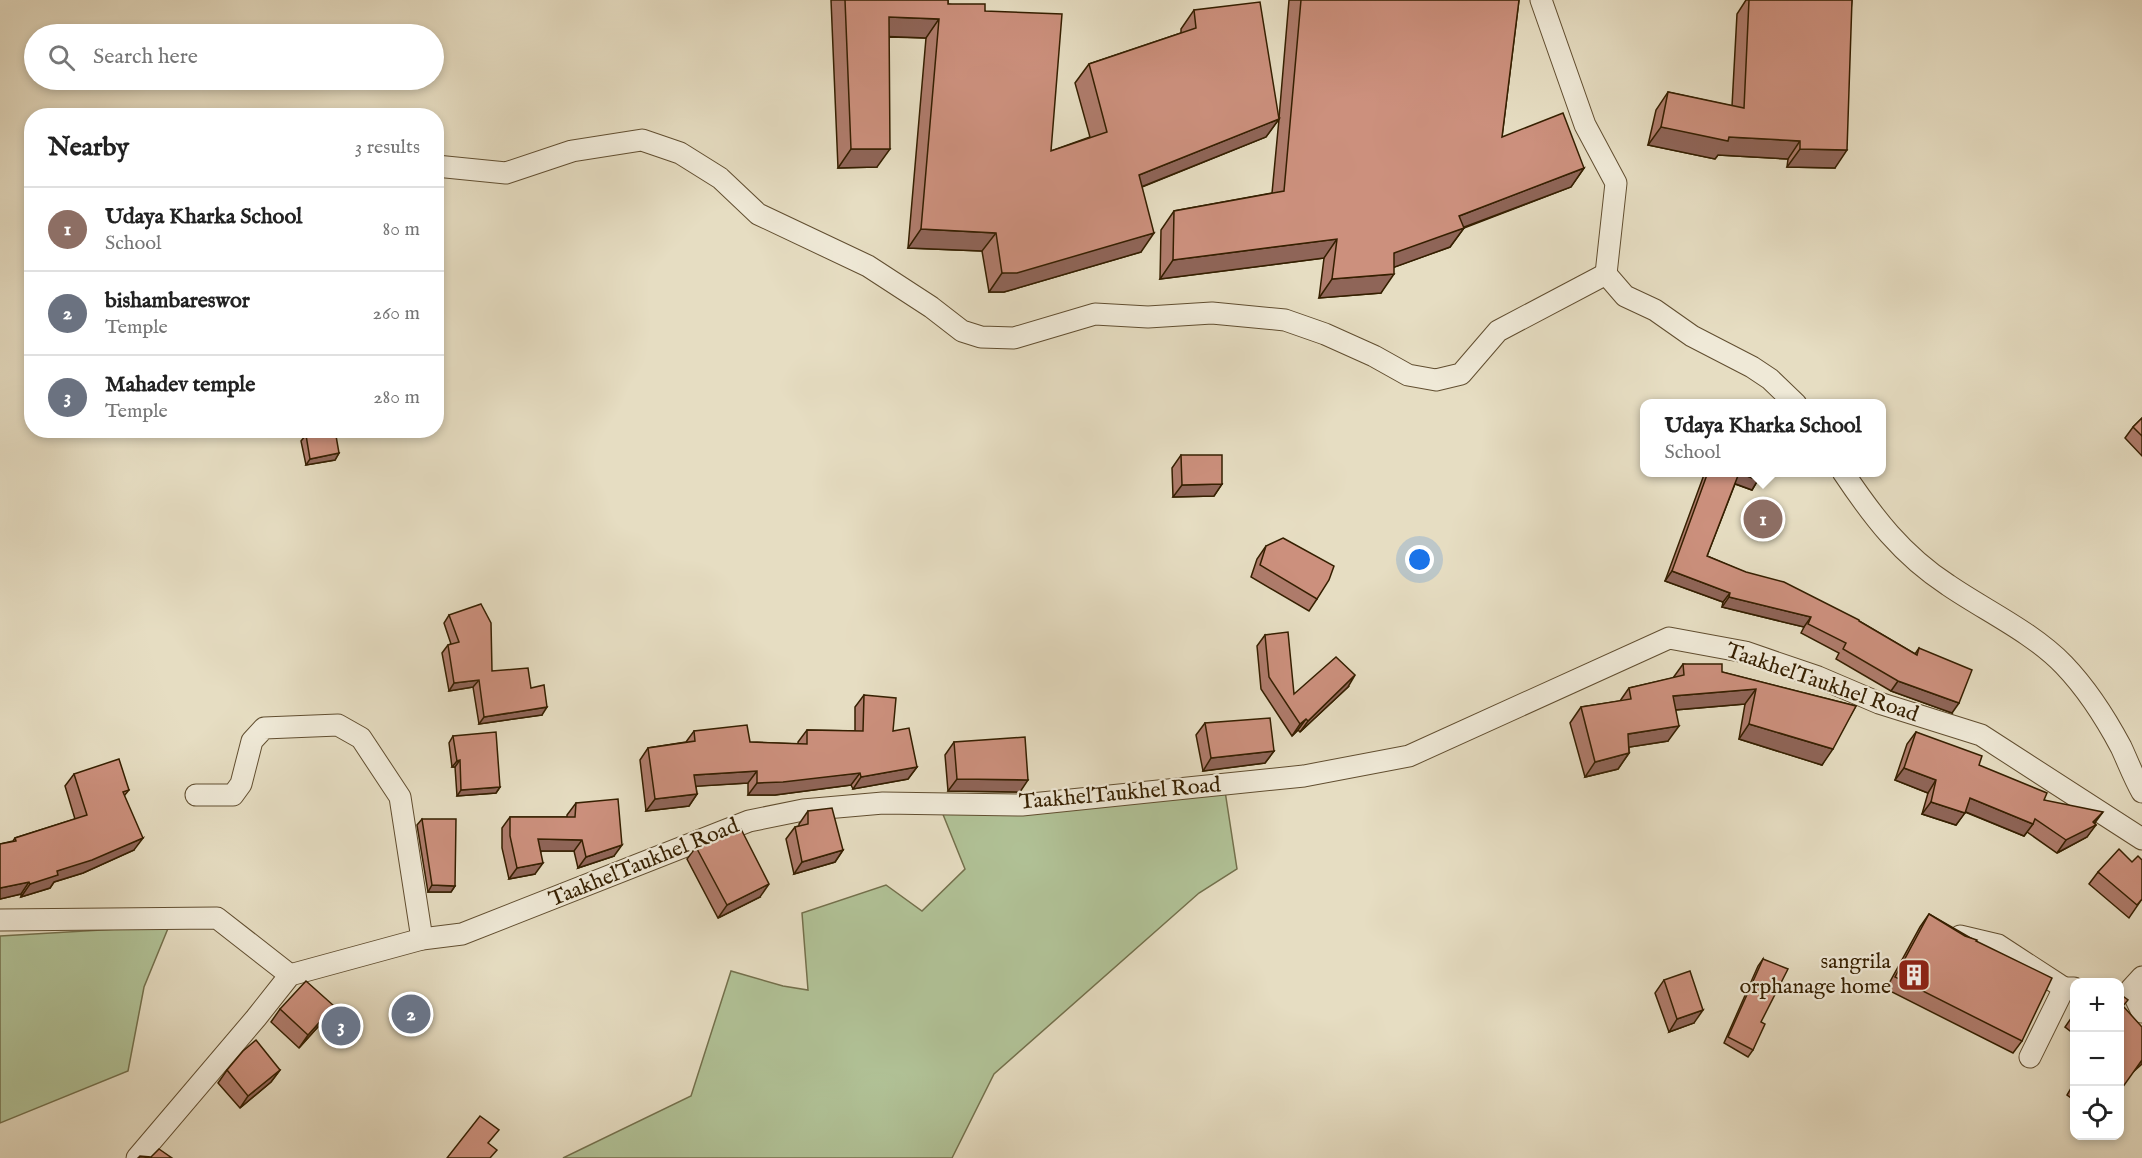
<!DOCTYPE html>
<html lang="en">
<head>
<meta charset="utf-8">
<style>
  body { margin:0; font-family:"IM FELL English",serif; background:#f2f2f2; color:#222 }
  .controls { position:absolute; right:18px; bottom:18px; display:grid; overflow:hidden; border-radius:12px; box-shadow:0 3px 9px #0003 }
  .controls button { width:54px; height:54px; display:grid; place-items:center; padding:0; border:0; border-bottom:2px solid #e0e0e0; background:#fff; color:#222; font:30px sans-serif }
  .you { position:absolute; left:1420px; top:560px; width:21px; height:21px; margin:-15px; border:4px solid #fff; border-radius:50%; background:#1a73e8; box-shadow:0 0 0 9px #1a73e833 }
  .badge { display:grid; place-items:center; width:39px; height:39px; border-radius:50%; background:#111827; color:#fff; font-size:20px; font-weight:700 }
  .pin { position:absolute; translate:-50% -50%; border:3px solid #fff; box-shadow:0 2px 6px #0006 }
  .popup { position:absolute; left:1640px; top:399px; width:246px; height:78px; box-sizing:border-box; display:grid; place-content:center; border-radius:12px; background:#fff; filter:drop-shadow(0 2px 4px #0005); font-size:20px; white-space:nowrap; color:#767676 }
  .popup b { font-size:22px; color:#222 }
  .popup::after { content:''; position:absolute; left:50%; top:100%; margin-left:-12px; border:12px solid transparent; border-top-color:#fff }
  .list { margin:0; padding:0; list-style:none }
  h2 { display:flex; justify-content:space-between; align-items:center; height:78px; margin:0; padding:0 24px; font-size:26px }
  h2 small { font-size:20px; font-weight:400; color:#767676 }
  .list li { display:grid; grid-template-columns:39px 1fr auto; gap:18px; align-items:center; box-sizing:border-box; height:84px; padding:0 24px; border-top:2px solid #e0e0e0 }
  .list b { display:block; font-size:22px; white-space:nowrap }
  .list p { margin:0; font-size:20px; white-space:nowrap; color:#767676 }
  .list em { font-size:20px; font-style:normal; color:#767676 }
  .icon { flex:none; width:33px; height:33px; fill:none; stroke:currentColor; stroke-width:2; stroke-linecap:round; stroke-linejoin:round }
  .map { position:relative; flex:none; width:2142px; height:1158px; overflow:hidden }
  .search { position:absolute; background:#fff; box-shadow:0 3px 9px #0003; left:24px; top:24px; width:420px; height:66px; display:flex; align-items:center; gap:15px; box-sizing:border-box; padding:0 21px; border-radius:33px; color:#767676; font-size:22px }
  .panel { position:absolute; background:#fff; box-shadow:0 3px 9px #0003; left:24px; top:108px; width:420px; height:330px; border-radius:24px }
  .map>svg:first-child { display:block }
  .green { fill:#b1c297; stroke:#73704c; stroke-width:1.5 }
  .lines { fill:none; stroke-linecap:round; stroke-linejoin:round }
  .street-casing { stroke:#614e30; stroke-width:23 }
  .street { stroke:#efe9d7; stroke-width:21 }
  .wall { fill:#af7c6c; stroke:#351f00; stroke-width:1.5 }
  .shaded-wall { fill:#8f6558; stroke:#351f00; stroke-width:1.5 }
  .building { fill:#cc907d; stroke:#351f00; stroke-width:1.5 }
  .labels { text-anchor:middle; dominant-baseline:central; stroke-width:4.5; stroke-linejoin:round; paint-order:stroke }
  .street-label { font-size:22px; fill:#351f00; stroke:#efe9d7 }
  .poi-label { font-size:22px; fill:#351f00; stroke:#efe9d7; text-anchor:end }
</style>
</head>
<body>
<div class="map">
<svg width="2142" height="1158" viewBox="0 0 2142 1158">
  <rect width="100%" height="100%" fill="#e6ddc2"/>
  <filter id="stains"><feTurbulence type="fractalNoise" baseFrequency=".00333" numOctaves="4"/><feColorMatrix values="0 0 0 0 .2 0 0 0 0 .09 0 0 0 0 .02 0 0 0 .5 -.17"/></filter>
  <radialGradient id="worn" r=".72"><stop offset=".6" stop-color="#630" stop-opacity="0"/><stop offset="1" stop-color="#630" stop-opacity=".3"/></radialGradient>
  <g class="green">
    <path d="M1225,791L1237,869L1199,893L994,1074L952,1158H563L691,1096L731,971L783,986L808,990L802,913L886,885L922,911L965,869L942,812Z"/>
    <path d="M169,926L144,987L128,1071L0,1123V936Z"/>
  </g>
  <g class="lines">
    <g class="street-casing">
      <g id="street">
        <path d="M1541,0L1585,125L1616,183L1606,274L1625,296L1655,310L1692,336L1752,367L1770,379L1796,404"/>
        <path d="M436,166L506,173L572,151L642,140L680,153L720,178L758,214L868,266L931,307L962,331L981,337L1014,338L1095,314L1148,317L1212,313L1285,320L1325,334L1374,356L1408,375L1436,380L1461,374L1498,331L1606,274"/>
        <path d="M1843,472C1873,517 1902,555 1948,585C1986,611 2032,632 2064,665C2087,689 2105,717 2121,747C2128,762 2134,778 2142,792"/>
        <path d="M196,795H233L241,784L252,741L264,728L338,725L361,738L400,797L422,939"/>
        <path d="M0,920L217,918L290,975"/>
        <path d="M1960,936L1998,945L2064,988"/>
        <path d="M2142,977L2131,989L2142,1012"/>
        <path d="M2030,1057L2064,988H2074"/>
        <path d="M137,1158L256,1018L290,975L422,939L462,934L749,821L803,810L883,803L1022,805L1304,776L1409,756L1669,638L1745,652L1818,677L1879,703L1981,735L2142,839"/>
      </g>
    </g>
    <use href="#street" class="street"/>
  </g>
  <g class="wall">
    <path d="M831,0H948V4L985,11L1051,151L1090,137L1075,83L1089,64L1181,33V29L1194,10L1279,118L1289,0H1519L1502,137L1584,168L1571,187L1464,228L1450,247L1394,267L1381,293L1319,298L1324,258L1160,279L1161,230L1174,211L1272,193L1279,119L1266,137L1142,187L1141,252L1004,292H989L982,251L908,248L926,38L889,37L877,167L838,168Z"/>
    <path d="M1746,0H1852L1835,168L1787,167L1788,159L1718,155L1715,159L1648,145L1656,110L1668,92L1732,106L1737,14Z"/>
    <path d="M2142,418V456L2125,438L2133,427Z"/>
    <path d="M306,435L339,453L335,460L306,465L301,441Z"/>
    <path d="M1181,455L1222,484L1214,496L1173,497L1172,468Z"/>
    <path d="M1705,472H1762L1758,480L1752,490L1735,484L1707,556L1859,621L1915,654L1919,648L1952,713L1891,691L1836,659L1839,653L1801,633L1804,627L1722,607L1723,602L1665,581Z"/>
    <path d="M1266,546L1317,599L1309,611L1251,577L1257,559Z"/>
    <path d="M449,615L492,671L531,688L542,715L479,724L473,687L449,691L442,653L448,645L451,644L444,623Z"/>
    <path d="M1265,635L1294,694L1348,687L1300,732L1298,730L1292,736L1261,689L1257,646Z"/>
    <path d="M1683,664L1722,672L1856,706L1822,765L1739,739L1745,704L1675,710L1668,741L1629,747V753L1618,769L1585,777L1570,723L1581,707L1620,701L1629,688L1673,678Z"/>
    <path d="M864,695L893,731L917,767L908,779L853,789L851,785L775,795H748V783L696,786L697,794L689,806L646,811L640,760L648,748L686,742L694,731L750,742L798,744V742L807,730L855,731V707Z"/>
    <path d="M1205,723L1274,751L1265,763L1203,771L1196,735Z"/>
    <path d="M1916,732L2044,800L2095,824L2087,837L2057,853L2027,832L2024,836L1965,812L1956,825L1922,814L1928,793L1895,780L1907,744Z"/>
    <path d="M453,736L500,787L496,793L457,796L455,767H452L449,743Z"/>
    <path d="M954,742L1020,792L948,791L945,755Z"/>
    <path d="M74,774L129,790L124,796L134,850L83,873L54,882L50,888L21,897V894L0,899V844L13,841L15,838L75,819L65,786Z"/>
    <path d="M576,803L614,856L578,868L574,851H541L535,874L509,879L502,848V828L510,817H567V815Z"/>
    <path d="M808,811L843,850L835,862L794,874L786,839L795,827L799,826V824Z"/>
    <path d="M422,819L455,886L451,892H428L417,825Z"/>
    <path d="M696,847L760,897L718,918L687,859Z"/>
    <path d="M2098,872L2142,899L2129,918L2089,884Z"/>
    <path d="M1929,914L1976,941L2022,1041L2013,1053L1886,989L1920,927Z"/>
    <path d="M1763,959L1761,1022L1753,1050L1748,1057L1724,1043L1758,966Z"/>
    <path d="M1664,980L1694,1023L1669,1032L1655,993Z"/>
    <path d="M280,1009L325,1019L299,1048L271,1022Z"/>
    <path d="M2074,1014V1034L2065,1027Z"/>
    <path d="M227,1070H280L271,1082L240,1108L218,1083Z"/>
    <path d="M2074,1083V1100L2067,1095Z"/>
  </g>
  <g class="shaded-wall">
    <path d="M889,17L939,19L926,38L876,36Z"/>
    <path d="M1279,119L1266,137L1126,193L1139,175Z"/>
    <path d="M1661,127L1729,137L1800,141L1788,159L1718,155L1715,159L1648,145Z"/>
    <path d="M851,149H890L877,167L838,168Z"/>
    <path d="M1800,149L1847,150L1835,168L1787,167Z"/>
    <path d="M1584,168L1571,187L1451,232L1464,228L1450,247L1381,272L1394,253L1459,216Z"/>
    <path d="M921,229L996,233L982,251L908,248Z"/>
    <path d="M1154,233L1141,252L1004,292H989L1002,273Z"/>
    <path d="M1337,239L1324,258L1160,279L1173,260Z"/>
    <path d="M1394,274L1381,293L1319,298L1332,279Z"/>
    <path d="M339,453L335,460L306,465L310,459Z"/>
    <path d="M1739,473L1758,480L1752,490L1733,483Z"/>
    <path d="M1222,484L1214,496L1173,497L1182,485Z"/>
    <path d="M1672,571L1730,593L1723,602L1665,581Z"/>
    <path d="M1729,597L1811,617L1804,627L1722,607Z"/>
    <path d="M1355,675L1348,687L1300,732L1308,721Z"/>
    <path d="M479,680L473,687L449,691L454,683Z"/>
    <path d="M1898,681L1959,703L1952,713L1891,691Z"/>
    <path d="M1756,689L1745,704L1662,711L1673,696Z"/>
    <path d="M547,707L542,715L479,724L484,717Z"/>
    <path d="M1306,719L1298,730L1292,736L1300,724Z"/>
    <path d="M1749,724L1833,749L1822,765L1739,739Z"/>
    <path d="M1679,726L1668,741L1617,749L1628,734Z"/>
    <path d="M1274,751L1265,763L1203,771L1211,758Z"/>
    <path d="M1629,753L1618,769L1585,777L1595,762Z"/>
    <path d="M460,760L455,767H452L457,761Z"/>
    <path d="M917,767L908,779L853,789L861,777Z"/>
    <path d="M1904,768L1936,780L1928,793L1895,780Z"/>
    <path d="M757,771L748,783L685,787L694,775Z"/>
    <path d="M860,773L851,785L775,795H748L757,783Z"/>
    <path d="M957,779L1028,780L1020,792L948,791Z"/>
    <path d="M500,787L496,793L457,796L461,790Z"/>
    <path d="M697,794L689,806L646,811L655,799Z"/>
    <path d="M1970,798L2033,824L2024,836L1961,810Z"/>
    <path d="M1931,802L1965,813L1956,825L1922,814Z"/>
    <path d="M2103,812L2094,824L2096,825L2087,837L2057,853L2066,840L2093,822Z"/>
    <path d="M143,838L134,850L83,873L54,882L50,888L21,897L30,884L57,871Z"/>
    <path d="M538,839L582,840L574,851H530Z"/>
    <path d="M622,845L614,856L578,868L586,857Z"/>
    <path d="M843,850L835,862L794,874L802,862Z"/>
    <path d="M543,863L535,874L509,879L517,868Z"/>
    <path d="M29,882L21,894L0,899V888Z"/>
    <path d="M769,884L760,897L718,918L727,905Z"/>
    <path d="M432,885L455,886L451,892H428Z"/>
    <path d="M334,1006L325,1019L299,1048L308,1035Z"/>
    <path d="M1703,1010L1694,1023L1669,1032L1677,1019Z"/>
    <path d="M2142,1060V1064L2132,1073Z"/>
    <path d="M280,1070L271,1082L240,1108L248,1096Z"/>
  </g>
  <g class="building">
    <path d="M845,0H948V4H985V11L1062,14L1051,151L1107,132L1089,64L1196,28L1194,10L1260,2L1279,119L1139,175L1154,233L1017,273H1002L996,233L921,229L939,19L889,17L890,149H851Z"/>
    <path d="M1301,0H1519L1502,137L1563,113L1584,168L1459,216L1464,228L1394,253V274L1332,279L1337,239L1173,260L1174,211L1284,191Z"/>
    <path d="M1749,0H1852L1847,150L1800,149V141L1729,137L1728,141L1661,127L1668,92L1744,108Z"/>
    <path d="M2142,418V436L2133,427Z"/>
    <path d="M330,430H335L339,453L310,459L306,435Z"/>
    <path d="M1181,455H1222V484L1182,485Z"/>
    <path d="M1708,472H1762L1758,480L1739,473L1707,556L1746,572L1784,582L1859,620V621L1917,655L1919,648L1972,670L1959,703L1898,681L1843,649L1846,643L1808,624L1811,617L1729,597L1730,593L1672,571Z"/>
    <path d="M1283,538L1334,566L1329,580L1317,599L1260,565L1266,546Z"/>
    <path d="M481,604L491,623L492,671L528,668L531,688L544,685L547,707L484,717L479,680L454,683L448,645L459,642L449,615Z"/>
    <path d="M1288,632L1294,694L1336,657L1355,675L1308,721L1306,719L1300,724L1269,677L1265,635Z"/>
    <path d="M1683,664H1722V672L1856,706L1833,749L1749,724L1756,689L1673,696L1679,726L1628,734L1629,753L1595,762L1581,707L1631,699L1629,688L1684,675Z"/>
    <path d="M864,695L896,698L893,731L909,728L917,767L861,777L860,773L783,782L757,783V771L694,775L697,794L655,799L648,748L695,741L694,731L747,725L750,742L807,744V730L863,731Z"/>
    <path d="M1270,718L1274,751L1211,758L1205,723Z"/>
    <path d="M496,732L500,787L461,790L460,760L457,761L453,736Z"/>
    <path d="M1916,732L1982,756L1979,765L2047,793L2044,800L2103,812L2093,822L2096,825L2066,840L2035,819L2033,824L1970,798L1965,813L1931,802L1936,780L1904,768Z"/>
    <path d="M1025,737L1028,780L957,779L954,742Z"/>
    <path d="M119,759L129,790L123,792L143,838L92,860L57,871L58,875L30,884L29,882L0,888V844L16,841L15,838L87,815L74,774Z"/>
    <path d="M618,799L622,845L586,857L582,840L538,839L543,863L517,868L510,836V817H575L576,803Z"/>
    <path d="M832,808L843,850L802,862L795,827L808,824V811Z"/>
    <path d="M422,819H456L455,886L432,885Z"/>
    <path d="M741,829L769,884L727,905L696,847Z"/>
    <path d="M2119,849L2132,862L2138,856L2142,860V899L2137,905L2098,872Z"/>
    <path d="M1929,914L1965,936L1977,940L1976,941L2052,978L2022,1041L1895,977Z"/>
    <path d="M1763,959L1788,969L1761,1022L1765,1024L1753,1050L1728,1037Z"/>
    <path d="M1690,971L1703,1010L1677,1019L1664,980Z"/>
    <path d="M306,981L334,1006L308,1035L280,1009Z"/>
    <path d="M2120,994L2128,1000L2123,1006L2142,1027V1060L2120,1091Z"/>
    <path d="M256,1040L280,1070L248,1096L227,1070L243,1051Z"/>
    <path d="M480,1116L499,1130L488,1143L497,1150L490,1158H447Z"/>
    <path d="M159,1149L172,1158H138L140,1156L151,1157Z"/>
  </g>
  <defs>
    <g id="building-square" transform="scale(1.725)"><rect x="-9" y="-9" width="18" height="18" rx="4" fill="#8f2418" stroke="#efe9d7"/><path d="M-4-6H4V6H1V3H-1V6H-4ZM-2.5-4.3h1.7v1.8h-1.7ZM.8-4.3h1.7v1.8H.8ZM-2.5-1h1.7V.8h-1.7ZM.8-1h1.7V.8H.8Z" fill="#fff"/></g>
  </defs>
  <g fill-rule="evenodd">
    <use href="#building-square" x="1914" y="975"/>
  </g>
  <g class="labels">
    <g class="street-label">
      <text transform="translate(1822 683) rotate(19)">TaakhelTaukhel Road</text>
      <text transform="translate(1120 794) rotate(-5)">TaakhelTaukhel Road</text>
      <text transform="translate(644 863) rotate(-22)">TaakhelTaukhel Road</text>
    </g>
    <g class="poi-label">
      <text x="1891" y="962">sangrila<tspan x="1891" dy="25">orphanage home</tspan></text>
    </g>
  </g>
  <rect width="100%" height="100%" filter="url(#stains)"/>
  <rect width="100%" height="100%" fill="url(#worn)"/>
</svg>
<div class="controls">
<button>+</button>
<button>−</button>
<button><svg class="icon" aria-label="locate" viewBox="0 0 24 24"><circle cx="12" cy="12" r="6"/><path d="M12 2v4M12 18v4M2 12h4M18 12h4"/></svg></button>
</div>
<div class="you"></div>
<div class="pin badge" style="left:1763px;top:519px;background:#8d6e63">1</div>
<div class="popup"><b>Udaya Kharka School</b>School</div>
<div class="pin badge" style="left:411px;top:1014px;background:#6b7280">2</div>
<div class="pin badge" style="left:341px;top:1026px;background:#6b7280">3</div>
<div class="search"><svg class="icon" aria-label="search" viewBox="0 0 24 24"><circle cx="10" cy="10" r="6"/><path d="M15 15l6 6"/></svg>Search here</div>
<section class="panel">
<h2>Nearby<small>3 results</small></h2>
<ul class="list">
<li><span class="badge" style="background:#8d6e63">1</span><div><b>Udaya Kharka School</b><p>School</p></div><em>80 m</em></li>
<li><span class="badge" style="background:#6b7280">2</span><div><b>bishambareswor</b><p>Temple</p></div><em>260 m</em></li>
<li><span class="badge" style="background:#6b7280">3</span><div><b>Mahadev temple</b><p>Temple</p></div><em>280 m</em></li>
</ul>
</section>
</div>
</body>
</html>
